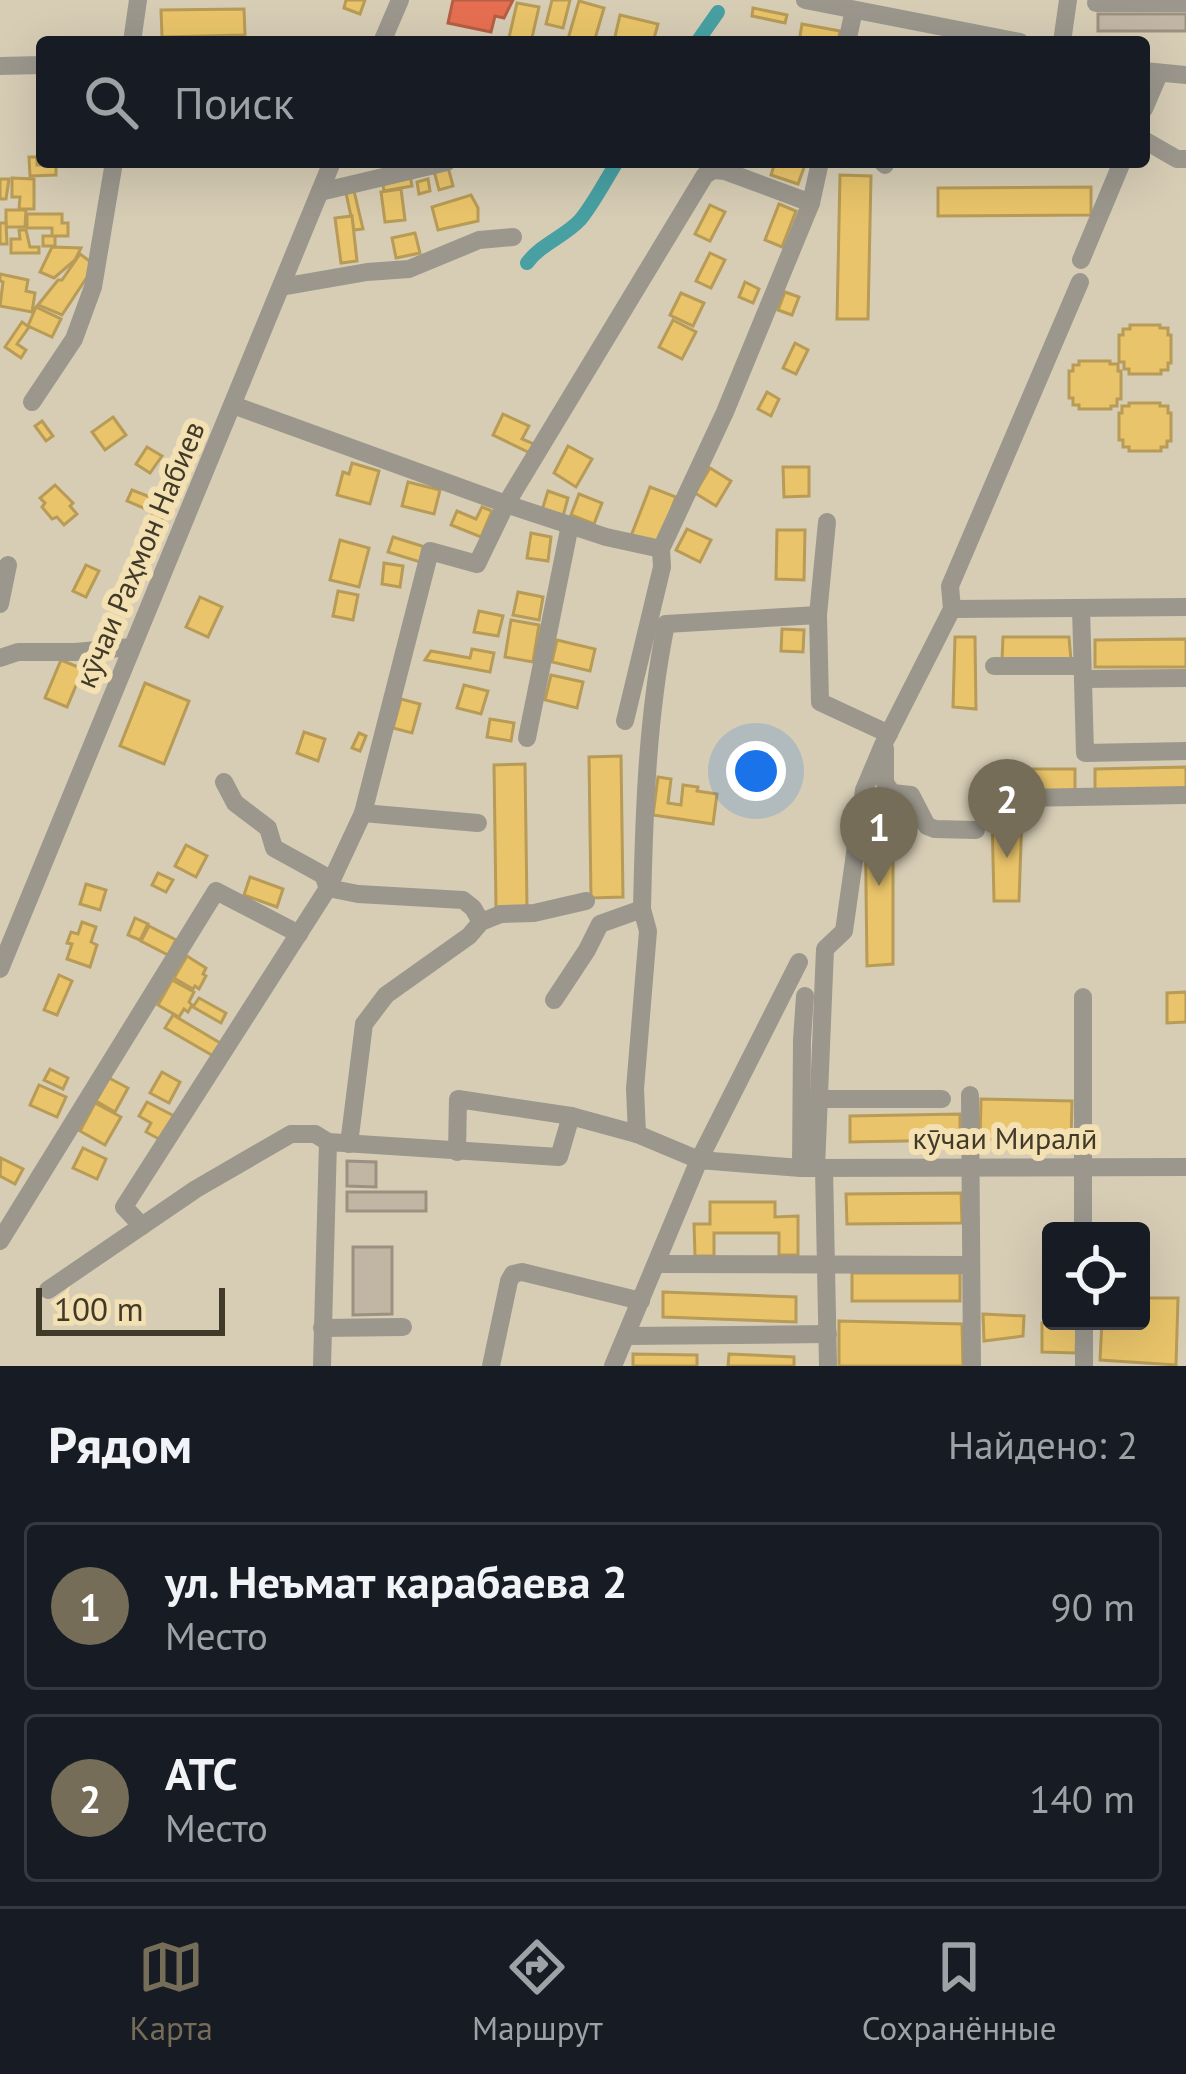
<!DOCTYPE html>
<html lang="ru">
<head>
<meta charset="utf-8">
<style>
  body { margin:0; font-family:"PT Sans",sans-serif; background:#242831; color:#f1f3f6 }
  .controls { position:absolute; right:36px; bottom:36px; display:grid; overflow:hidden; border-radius:12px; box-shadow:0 12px 48px #0002 }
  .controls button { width:108px; height:108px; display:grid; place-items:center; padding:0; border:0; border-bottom:3px solid #363941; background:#171b24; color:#f1f3f6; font:60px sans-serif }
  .scale { position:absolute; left:36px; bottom:30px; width:189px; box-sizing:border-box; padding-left:12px; border:6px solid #413a28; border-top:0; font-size:33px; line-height:42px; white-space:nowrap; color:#413a28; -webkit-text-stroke:9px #f3e0b3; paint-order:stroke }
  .you { position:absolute; left:756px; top:771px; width:42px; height:42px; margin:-30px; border:9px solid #fff; border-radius:50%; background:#1a73e8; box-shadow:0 0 0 18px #1a73e833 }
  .badge { display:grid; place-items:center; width:78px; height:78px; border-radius:50%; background:#766d59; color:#fff; font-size:39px; font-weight:700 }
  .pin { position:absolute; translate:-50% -99px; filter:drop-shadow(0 3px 6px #0008) }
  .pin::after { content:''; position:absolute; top:63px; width:42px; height:36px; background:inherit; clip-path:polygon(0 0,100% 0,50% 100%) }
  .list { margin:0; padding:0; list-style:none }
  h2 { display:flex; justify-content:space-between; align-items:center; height:156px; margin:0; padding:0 48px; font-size:51px }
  h2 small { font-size:39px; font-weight:400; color:#9ea1a6 }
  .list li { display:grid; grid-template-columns:78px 1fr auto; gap:36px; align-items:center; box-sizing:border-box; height:168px; margin:0 24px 24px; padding:0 24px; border:3px solid #363941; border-radius:12px }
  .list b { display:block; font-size:45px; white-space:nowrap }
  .list p { margin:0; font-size:39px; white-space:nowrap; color:#9ea1a6 }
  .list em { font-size:39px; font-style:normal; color:#9ea1a6 }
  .icon { flex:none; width:66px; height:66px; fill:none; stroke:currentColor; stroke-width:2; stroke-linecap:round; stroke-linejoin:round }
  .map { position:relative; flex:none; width:1186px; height:1366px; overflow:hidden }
  .search { position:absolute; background:#171b24; box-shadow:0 12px 48px #0002; left:36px; right:36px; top:36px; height:132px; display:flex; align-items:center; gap:30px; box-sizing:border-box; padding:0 42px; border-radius:12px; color:#9ea1a6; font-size:45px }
  .sheet { height:540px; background:#171b24 }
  nav { display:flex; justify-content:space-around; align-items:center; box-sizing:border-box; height:168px; border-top:3px solid #363941; background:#171b24; font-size:33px; color:#9ea1a6 }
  nav a { display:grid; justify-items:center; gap:6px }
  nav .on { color:#766d59 }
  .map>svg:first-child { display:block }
  .homes { fill:#e9c46a; stroke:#b79b56; stroke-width:3 }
  .shops { fill:#e76f51; stroke:#b55f45; stroke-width:3 }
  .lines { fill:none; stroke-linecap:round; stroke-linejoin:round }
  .canal { stroke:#48a0a3; stroke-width:14 }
  .building { fill:#c1b6a4; stroke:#9c9180; stroke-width:3 }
  .minor { stroke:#9b978d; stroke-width:18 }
  .labels { text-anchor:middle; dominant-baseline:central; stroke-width:12; stroke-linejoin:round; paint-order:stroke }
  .street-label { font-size:30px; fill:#413a28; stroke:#f3e0b3 }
</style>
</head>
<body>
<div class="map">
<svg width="1186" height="1366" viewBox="0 0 1186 1366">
  <rect width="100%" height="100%" fill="#d7cdb5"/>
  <g class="homes">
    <path d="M346,0H365L360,14L344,8Z"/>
    <path d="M552,0H570L563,28L546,24Z"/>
    <path d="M579,1L604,8L594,42L568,39Z"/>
    <path d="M517,3L539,7L531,42H508Z"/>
    <path d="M753,8L787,15L785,23L752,16Z"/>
    <path d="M244,9L245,35L162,37L161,10Z"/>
    <path d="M620,15L658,24L653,42L614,41Z"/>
    <path d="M802,24L840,31L838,42H799Z"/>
    <path d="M29,157H37V165H56V175L30,176Z"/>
    <path d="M775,162H806L798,184L771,175Z"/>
    <path d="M448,167L453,186L439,190L434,171Z"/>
    <path d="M410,175L412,186L384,191L383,185Z"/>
    <path d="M840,175L871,176L868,319H837Z"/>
    <path d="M12,178L34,179V209H19L20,197H12Z"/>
    <path d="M0,179H9L6,199H0Z"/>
    <path d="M428,179L430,191L419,194L417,182Z"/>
    <path d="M1091,187V215L938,216V188Z"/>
    <path d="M401,189L405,220L385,222L381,192Z"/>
    <path d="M354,191L363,229L354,230L346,193Z"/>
    <path d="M471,195L478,208V221L438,230L432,207Z"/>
    <path d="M779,204L796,211L782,247L765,240Z"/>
    <path d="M710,205L725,212L710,241L695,234Z"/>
    <path d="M6,210H26L25,227H6Z"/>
    <path d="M27,214H62V223H68V236H55V246H43V236H52V228H27Z"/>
    <path d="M352,216L357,261L341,263L335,218Z"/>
    <path d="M0,223H6L7,244H0Z"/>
    <path d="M19,230H26L30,247H39V253H11V239H20Z"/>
    <path d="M415,233L420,253L396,258L392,238Z"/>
    <path d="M52,247L81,248L75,260L54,278L40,272Z"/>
    <path d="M710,253L725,260L711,288L696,281Z"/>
    <path d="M80,254L95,265L62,315L38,305L58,280H62Z"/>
    <path d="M0,274L28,280L26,291L35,293L32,312L0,306L3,282L0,281Z"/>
    <path d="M745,282L759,289L753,303L739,297Z"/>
    <path d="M785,292L799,297L792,315L778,310Z"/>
    <path d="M681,293L704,303L693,326L670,315Z"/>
    <path d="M36,307L61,319L52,337L28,326Z"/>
    <path d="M673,320L696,332L682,359L659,347Z"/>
    <path d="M22,322L29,327L17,344L26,350L21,358L5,347Z"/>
    <path d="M1130,325H1160V328H1168V335H1171V363H1168V370H1161V374H1129V369H1124V362H1119V335H1123V329H1130Z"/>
    <path d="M795,343L808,350L796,374L783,368Z"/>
    <path d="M1079,361H1110V364H1118V371H1121V399H1117V406H1111V409H1079V405H1073V398H1069V371H1073V365H1079Z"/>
    <path d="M767,392L779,399L771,416L758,409Z"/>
    <path d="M1129,403H1160V406H1168V413H1171V441H1167V447H1161V451H1129V447H1123V440H1119V413H1122V406H1129Z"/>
    <path d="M503,414L529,426L522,439L534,444L530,453L493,435Z"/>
    <path d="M113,417L126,435L105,450L92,432Z"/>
    <path d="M42,421L53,436L46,441L35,426Z"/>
    <path d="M568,446L592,459L576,487L554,473Z"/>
    <path d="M147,447L162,456L150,473L136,464Z"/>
    <path d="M352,463L379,471L370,504L337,495L343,472L349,474Z"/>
    <path d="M783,467H809V496L784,497Z"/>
    <path d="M710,468L731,481L716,506L695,493Z"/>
    <path d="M408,482L440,490L434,514L402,506Z"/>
    <path d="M55,485L73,503L70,506L77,514L64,525L57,517L52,519L42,507L45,503L40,498Z"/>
    <path d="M650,487L676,497L657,546L631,536Z"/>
    <path d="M132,490L158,500L153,512L127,501Z"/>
    <path d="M548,491L568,498L563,516L542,510Z"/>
    <path d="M579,494L602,503L594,524L571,515Z"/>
    <path d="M158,503L168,508L153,537L143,532Z"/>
    <path d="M482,507L492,511L481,537L451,525L457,511L476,519Z"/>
    <path d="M687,529L711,540L700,562L676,550Z"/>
    <path d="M777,530H805L804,580L776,579Z"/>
    <path d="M531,533L551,537L548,561L527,558Z"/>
    <path d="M393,537L425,547L420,562L388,552Z"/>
    <path d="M340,540L369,548L359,587L330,580Z"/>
    <path d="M384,563L403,566L400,587L382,584Z"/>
    <path d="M86,565L99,571L86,597L73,591Z"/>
    <path d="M338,591L358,595L353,620L333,616Z"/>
    <path d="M518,592L543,597L539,620L513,615Z"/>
    <path d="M200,597L222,607L208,637L186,627Z"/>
    <path d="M479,611L503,616L498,636L474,632Z"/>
    <path d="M511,620L539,625L533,662L505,657Z"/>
    <path d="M782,629L804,630L803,652L781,651Z"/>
    <path d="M955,637H975L976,709L953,707Z"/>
    <path d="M1003,637H1069L1071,660H1002Z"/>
    <path d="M1186,639V667H1095V640Z"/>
    <path d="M557,640L595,649L590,671L552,662Z"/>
    <path d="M472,649L494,653L490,672L425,660L431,651L470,658Z"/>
    <path d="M61,660L83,669L67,707L45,698Z"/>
    <path d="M551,675L583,682L577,708L545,700Z"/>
    <path d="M145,683L189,701L164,764L120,746Z"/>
    <path d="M464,685L488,691L481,714L457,708Z"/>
    <path d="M401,699L420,704L412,733L393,728Z"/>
    <path d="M490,719L514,723L511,741L487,737Z"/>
    <path d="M304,732L325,739L318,761L297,753Z"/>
    <path d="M359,733L366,736L360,751L352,748Z"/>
    <path d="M621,756L623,897L591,898L589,757Z"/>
    <path d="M525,764L527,907H496L494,765Z"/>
    <path d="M1186,767V792H1095V769Z"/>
    <rect x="996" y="769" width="79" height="23"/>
    <path d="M658,777L671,779L668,803L681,805L683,785L698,787L697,791L717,794L713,824L653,815Z"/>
    <path d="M865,806L893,808V964L867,966Z"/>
    <path d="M992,815H1022L1019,901H994Z"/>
    <path d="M186,845L207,856L196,877L175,866Z"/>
    <path d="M158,873L173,880L166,892L152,885Z"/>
    <path d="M250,877L283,889L277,907L244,895Z"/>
    <path d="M86,884L106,890L100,910L80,904Z"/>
    <path d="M135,918L148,924L140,940L128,935Z"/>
    <path d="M82,922L96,927L91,942L97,945L90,967L67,959L72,944L67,943L71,932L78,934Z"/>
    <path d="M149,926L176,940L168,955L141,941Z"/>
    <path d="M187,956L206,968L203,974L206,976L199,989L195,986L193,989L174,978Z"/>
    <path d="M59,975L72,981L57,1015L44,1010Z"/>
    <path d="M172,980L194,992L189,1002L192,1005L188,1012L184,1009L179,1017L158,1005Z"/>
    <path d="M1186,992V1022L1167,1023V993Z"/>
    <path d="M199,998L226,1013L221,1023L193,1007Z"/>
    <path d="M173,1015L222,1044L215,1057L165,1028Z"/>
    <path d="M50,1069L68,1078L63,1089L44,1080Z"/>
    <path d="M162,1072L180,1082L169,1103L150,1093Z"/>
    <path d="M109,1078L128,1088L115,1112L96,1101Z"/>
    <path d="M39,1085L66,1097L57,1117L30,1105Z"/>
    <path d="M981,1099L1072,1101L1071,1142L980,1139Z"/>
    <path d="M147,1102L174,1116L161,1140L146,1132L151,1123L139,1116Z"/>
    <path d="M95,1103L121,1117L105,1145L80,1131Z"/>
    <path d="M960,1114V1140L850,1142V1116Z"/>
    <path d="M83,1148L106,1159L97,1179L73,1168Z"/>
    <path d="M1,1158L23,1169L15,1184L0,1176Z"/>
    <path d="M961,1193L962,1223L847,1224L846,1194Z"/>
    <path d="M710,1202H775V1217L798,1216V1255H779V1233H714V1256H695L694,1224H710Z"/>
    <rect x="852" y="1273" width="108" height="28"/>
    <path d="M663,1292L796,1297V1322L663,1317Z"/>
    <path d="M1141,1298H1178L1176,1365L1100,1360L1102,1321H1141Z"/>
    <path d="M983,1314L1024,1316L1023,1336L984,1341Z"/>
    <path d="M839,1321L962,1324L963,1366H839Z"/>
    <path d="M1042,1323L1077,1325L1076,1353L1042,1352Z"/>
    <path d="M633,1354L697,1355V1366H633Z"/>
    <path d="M729,1354L794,1357V1366H728Z"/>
  </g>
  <path class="shops" d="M453,0H513L504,18L495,16L491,32L448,23Z"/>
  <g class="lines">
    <g class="canal">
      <path d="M697,42L718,12"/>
      <path d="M527,263C541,244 564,237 580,220C594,203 605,181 617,162"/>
    </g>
  </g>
  <g class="building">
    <rect x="1098" y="14" width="88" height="17"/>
    <path d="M347,1161L376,1162V1187L347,1186Z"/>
    <rect x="347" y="1192" width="79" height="19"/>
    <path d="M353,1247H392V1314L353,1315Z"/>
  </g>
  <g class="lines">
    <g class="minor">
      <path d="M805,0L1020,42"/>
      <path d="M1096,3H1186"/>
      <path d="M132,42L138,0"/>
      <path d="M382,42L400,0"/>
      <path d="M847,42L854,10"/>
      <path d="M1062,42L1068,0"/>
      <path d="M0,66L42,65"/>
      <path d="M1144,71L1186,75"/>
      <path d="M1144,109L1159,74"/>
      <path d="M1144,140L1177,159H1186"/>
      <path d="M882,162L885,165"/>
      <path d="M320,192L447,162"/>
      <path d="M1081,260L1122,162"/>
      <path d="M281,287L367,272L409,269L479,240L513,237"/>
      <path d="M32,402L74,339L93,287L114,162"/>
      <path d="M233,405L506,504L606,537L661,549"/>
      <path d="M827,522L818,615L820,702L889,734"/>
      <path d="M0,604L8,565"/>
      <path d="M1081,608L1085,753L1186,751"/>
      <path d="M952,609L1186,607"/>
      <path d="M0,658L18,652H75L132,647"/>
      <path d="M994,666H1082"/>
      <path d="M1083,679L1186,678"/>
      <path d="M625,721L662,567L661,549L725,412L811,203L820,162"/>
      <path d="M527,738L570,525"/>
      <path d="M885,749V783L892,793L911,795L927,826L935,829L976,830"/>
      <path d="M224,782L235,803L268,828L274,848L323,875L328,888L358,894L463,900L473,908L481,922"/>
      <path d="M1023,798L1186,795"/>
      <path d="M363,813L478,823"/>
      <path d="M0,969L332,162"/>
      <path d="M554,1000L587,950L600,924L642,909C644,814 647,717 666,624L818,615"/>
      <path d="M970,1095L972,1366"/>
      <path d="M819,1099H942"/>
      <path d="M637,1134L635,1089L648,931L642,909"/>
      <path d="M349,1144L364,1024L386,995L469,936L481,922L501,914L534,913L586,901"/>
      <path d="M457,1152L458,1099L571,1116L637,1134L699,1160L799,962"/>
      <path d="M801,1168L802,1040L805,996"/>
      <path d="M816,1168L825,949L844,931L864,790L883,745L952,609L950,586L1080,282"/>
      <path d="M824,1168L828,1366"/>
      <path d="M142,1226L124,1207L328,888L363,813L430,551L477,564L506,504L705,175L714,170L725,171L811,203"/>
      <path d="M1083,1231V997"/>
      <path d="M0,1241L216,891L299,934"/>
      <path d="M656,1264L971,1265"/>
      <path d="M48,1290L196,1189L291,1134H315L328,1142L559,1157L571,1116"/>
      <path d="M1084,1321V1366"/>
      <path d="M322,1328L403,1327"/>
      <path d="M626,1336L828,1334"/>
      <path d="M322,1366L328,1142"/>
      <path d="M491,1366L509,1281L513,1274L522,1272L641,1301"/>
      <path d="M613,1366L699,1160L801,1168L1186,1167"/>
    </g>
  </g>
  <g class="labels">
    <g class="street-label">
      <text transform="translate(139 554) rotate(-67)">кӯчаи Раҳмон Набиев</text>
      <text x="1005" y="1137">кӯчаи Миралӣ</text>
    </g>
  </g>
</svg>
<div class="controls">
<button><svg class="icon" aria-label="locate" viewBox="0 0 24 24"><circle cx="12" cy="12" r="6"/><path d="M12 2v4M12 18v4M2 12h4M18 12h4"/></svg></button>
</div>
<div class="scale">100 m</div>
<div class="you"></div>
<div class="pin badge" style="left:879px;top:886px">1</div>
<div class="pin badge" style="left:1007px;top:858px">2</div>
<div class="search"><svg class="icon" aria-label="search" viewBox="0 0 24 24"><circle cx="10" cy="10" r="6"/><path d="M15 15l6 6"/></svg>Поиск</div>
</div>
<section class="sheet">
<h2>Рядом<small>Найдено: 2</small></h2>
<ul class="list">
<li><span class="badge">1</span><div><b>ул. Неъмат карабаева 2</b><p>Место</p></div><em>90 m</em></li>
<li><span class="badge">2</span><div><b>АТС</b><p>Место</p></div><em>140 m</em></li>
</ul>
</section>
<nav>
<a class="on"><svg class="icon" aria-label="map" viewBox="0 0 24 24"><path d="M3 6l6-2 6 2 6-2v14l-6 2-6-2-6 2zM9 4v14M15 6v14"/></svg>Карта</a>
<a><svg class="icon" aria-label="directions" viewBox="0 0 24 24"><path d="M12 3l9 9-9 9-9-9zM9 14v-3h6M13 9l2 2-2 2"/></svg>Маршрут</a>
<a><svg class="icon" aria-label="saved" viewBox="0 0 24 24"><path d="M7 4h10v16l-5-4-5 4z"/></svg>Сохранённые</a>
</nav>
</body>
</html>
